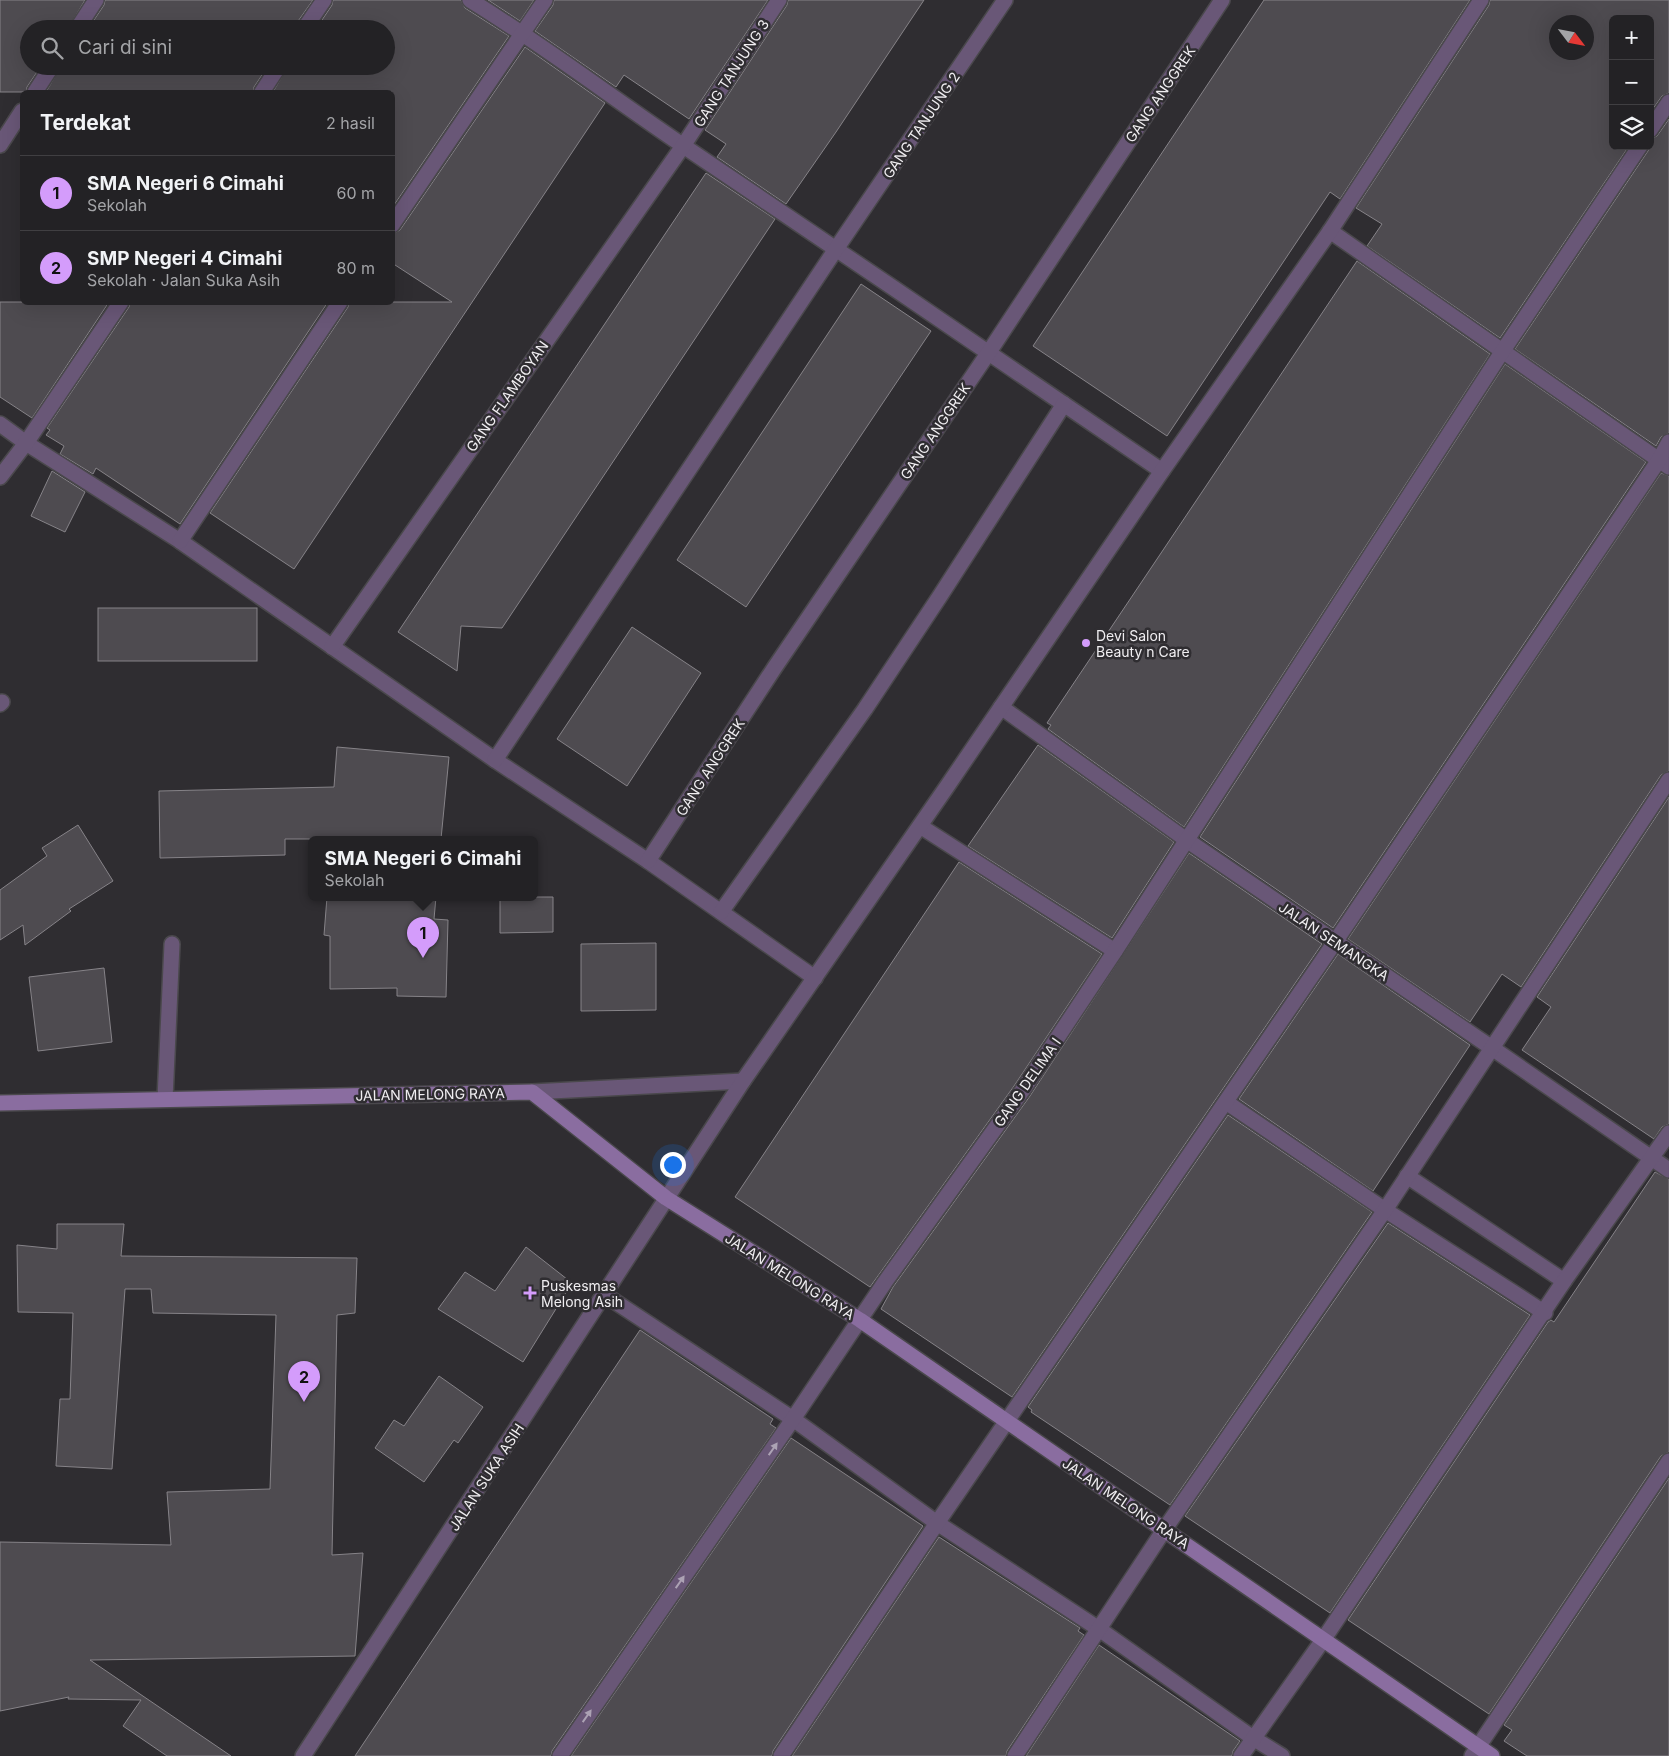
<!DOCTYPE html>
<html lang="id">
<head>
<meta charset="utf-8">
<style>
  body { margin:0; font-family:Inter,sans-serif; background:#2b2a2d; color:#f1f3f6 }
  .controls { position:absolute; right:15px; top:15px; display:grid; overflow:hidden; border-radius:8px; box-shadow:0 5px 20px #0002 }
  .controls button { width:45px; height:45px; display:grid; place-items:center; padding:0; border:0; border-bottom:1px solid #403f42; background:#232225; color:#f1f3f6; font:25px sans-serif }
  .compass { position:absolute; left:1549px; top:15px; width:45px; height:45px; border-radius:50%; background:#232225; box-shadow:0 5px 20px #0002; rotate:122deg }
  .you { position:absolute; left:672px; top:1164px; width:18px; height:18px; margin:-12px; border:4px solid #fff; border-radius:50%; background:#1a73e8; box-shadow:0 0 0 8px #1a73e833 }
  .badge { display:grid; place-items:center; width:32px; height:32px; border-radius:50%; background:#d49cfb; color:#111; font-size:16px; font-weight:700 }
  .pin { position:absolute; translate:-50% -41px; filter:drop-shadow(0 1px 2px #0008) }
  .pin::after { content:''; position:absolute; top:26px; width:18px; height:15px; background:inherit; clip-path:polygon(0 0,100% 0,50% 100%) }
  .popup { position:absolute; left:308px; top:836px; width:230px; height:65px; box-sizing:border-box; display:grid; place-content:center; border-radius:8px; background:#232225; filter:drop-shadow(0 1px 4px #0005); font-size:16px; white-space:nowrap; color:#a3a4a7 }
  .popup b { font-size:19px; color:#f1f3f6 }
  .popup::after { content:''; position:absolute; left:50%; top:100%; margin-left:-10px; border:10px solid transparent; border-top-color:#232225 }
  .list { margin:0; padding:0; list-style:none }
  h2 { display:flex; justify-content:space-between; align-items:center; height:65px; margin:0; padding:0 20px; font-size:21px }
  h2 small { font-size:16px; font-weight:400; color:#a3a4a7 }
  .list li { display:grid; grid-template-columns:32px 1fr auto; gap:15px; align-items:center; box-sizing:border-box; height:75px; padding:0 20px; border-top:1px solid #403f42 }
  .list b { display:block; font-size:19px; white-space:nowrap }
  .list p { margin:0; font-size:16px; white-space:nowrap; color:#a3a4a7 }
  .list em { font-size:16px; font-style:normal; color:#a3a4a7 }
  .icon { flex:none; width:28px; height:28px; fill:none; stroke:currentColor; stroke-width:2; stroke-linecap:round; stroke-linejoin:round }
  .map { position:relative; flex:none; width:1669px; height:1756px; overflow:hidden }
  .search { position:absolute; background:#232225; box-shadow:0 5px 20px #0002; left:20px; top:20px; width:375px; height:55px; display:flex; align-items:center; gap:12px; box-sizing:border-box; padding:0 18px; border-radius:28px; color:#a3a4a7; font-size:19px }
  .panel { position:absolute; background:#232225; box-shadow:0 5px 20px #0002; left:20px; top:90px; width:375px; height:215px; border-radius:8px }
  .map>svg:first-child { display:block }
  .building { fill:#4e4b50; stroke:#868388; fill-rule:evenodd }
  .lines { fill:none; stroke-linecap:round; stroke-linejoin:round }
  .lane-casing { stroke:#4a484c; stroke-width:18 }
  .street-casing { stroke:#4a484c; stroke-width:18 }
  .secondary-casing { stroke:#4a484c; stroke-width:18 }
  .lane { stroke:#695777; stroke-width:15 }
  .street { stroke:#695777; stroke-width:15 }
  .secondary { stroke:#8a6da0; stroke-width:15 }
  .oneway { fill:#aca2b4 }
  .poi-dot { fill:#d49cfb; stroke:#2f2d31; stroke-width:2 }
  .labels { text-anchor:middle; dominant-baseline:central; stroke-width:5; stroke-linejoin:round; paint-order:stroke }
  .street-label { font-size:14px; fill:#f0eef1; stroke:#2f2d31 }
  .poi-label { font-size:14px; fill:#f0eef1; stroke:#2f2d31; text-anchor:start }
</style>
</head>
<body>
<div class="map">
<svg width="1669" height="1756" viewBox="0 0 1669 1756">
  <rect width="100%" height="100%" fill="#2f2d31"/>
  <g class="building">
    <path d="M0,0H85L68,29H29V66H41L27,87L26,92H0Z"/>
    <path d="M105,0H313L296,24L295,29H88L104,5Z"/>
    <path d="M333,0H461L465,8L509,36L392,208V92H273L288,66H386V29H316L332,5Z"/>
    <path d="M488,0H534L520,21Z"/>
    <path d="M554,0H768L689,119L624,75L616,87L535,31L553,5Z"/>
    <path d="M788,0H924L836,132L786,204L717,157L726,144L705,130L787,5Z"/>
    <path d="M1264,0H1470L1340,199L1330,192L1167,436L1033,346Z"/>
    <path d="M1490,0H1669V93L1662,96L1650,113V19H1613V146H1629L1500,338L1367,246L1382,224L1356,208L1489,5ZM1556,22H1586V52H1556Z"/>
    <path d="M525,47L605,103L294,569L210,513L348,307L349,302H452L392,263V234L400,230Z"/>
    <path d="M61,66H268L254,87L253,92H46Z"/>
    <path d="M1669,119V433L1661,437L1656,446L1515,349L1648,151L1650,146V139L1657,136Z"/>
    <path d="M706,173L775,219L502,628L461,626L457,671L398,632Z"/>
    <path d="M1357,261L1490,354L1184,827L1048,729L1051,725L1047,723Z"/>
    <path d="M861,284L931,331L746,607L677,560Z"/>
    <path d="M0,302H109L32,418L0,397Z"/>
    <path d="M130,302H328L180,524L96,468L93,474L60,454L64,446L46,435L50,430L47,428L129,307Z"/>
    <path d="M1505,364L1646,462L1333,928L1200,837Z"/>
    <path d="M52,471L85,492L65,532L31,516Z"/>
    <path d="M1661,473L1669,476V771L1661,775L1521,987L1502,974L1470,1022L1348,939Z"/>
    <rect x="98" y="608" width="159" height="53"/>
    <path d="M632,627L701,673L627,786L557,739Z"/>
    <path d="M1038,745L1174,842L1112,938L968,846Z"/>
    <path d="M337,747L449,757L441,839H285V855L160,858L159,791L334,787Z"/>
    <path d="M1669,797V1124L1662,1127L1654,1139L1522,1050L1551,1007L1537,997Z"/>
    <path d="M78,825L113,881L69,909L71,911L25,945L23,925L0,940V890L47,856L42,848Z"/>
    <path d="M1189,853L1322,944L1012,1397L881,1309L893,1287L1030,1096Z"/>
    <path d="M959,862L1102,954L1014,1086L870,1287L735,1197Z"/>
    <path d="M327,897H436L434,919L448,920L446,997L397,996V988L330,989V936L324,935Z"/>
    <path d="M500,897H553V932L500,933Z"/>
    <path d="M656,943V1010L581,1011V944Z"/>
    <path d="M1338,954L1470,1045L1373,1191L1239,1099Z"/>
    <path d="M104,968L112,1042L38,1051L29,977Z"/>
    <path d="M1228,1115L1372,1212L1170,1505L1031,1412L1032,1410L1028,1407Z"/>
    <path d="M1655,1172L1669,1179V1452L1661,1456L1489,1714L1348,1620L1548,1322L1551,1320L1554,1322Z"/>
    <path d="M1388,1223L1530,1315L1330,1613L1185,1516Z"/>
    <path d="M57,1224H124L121,1256L357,1258L355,1313L337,1315L332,1555L363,1553L355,1656L90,1660L231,1756H167L123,1726L141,1700L68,1699L69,1697L0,1711V1542L171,1545L167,1492L270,1489L276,1315L153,1313L151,1289H125L112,1469L56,1466L60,1399H70L73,1313L18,1312L17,1245L57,1249Z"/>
    <path d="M526,1247L572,1283L523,1362L438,1309L465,1272L495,1291Z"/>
    <path d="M640,1330L773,1419L770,1424L776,1428L552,1751L551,1756H355Z"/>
    <path d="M439,1376L483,1407L458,1443L454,1440L424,1482L375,1448L394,1420L404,1426Z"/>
    <path d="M791,1438L923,1526L773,1751L772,1756H571Z"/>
    <path d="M1669,1478V1756H1527L1504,1741L1512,1730L1504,1725Z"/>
    <path d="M939,1537L1080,1628L1078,1631L1084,1635L1007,1751L1006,1756H792Z"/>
    <path d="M1099,1645L1240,1741L1233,1751L1232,1756H1026Z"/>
  </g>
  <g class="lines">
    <g class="lane-casing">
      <path id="lane" d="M1407,1176L1564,1281"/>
    </g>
    <g class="street-casing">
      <g id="street">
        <path d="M470,0C545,46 615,100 688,149C846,256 1005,363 1162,471"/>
        <path d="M77,29L96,0"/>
        <path d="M304,29L324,0"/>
        <path d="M35,92L52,66"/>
        <path d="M262,92L279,66"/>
        <path d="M1650,130L1669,102"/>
        <path d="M0,145L22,111"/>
        <path d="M392,225L545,0"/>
        <path d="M1330,231L1669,467"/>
        <path d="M0,424L26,443L180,541L495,760L648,861L815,978"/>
        <path d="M0,477L26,443L121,302"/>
        <path d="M180,541L340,302"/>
        <path d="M332,647L683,146L779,0"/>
        <path d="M0,704L2,702"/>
        <path d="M1001,707L1188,841L1492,1048L1669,1170"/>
        <path d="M495,760L836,249L1005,0"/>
        <path d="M920,826L1115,951"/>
        <path d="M648,861L775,667L989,352L1222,0"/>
        <path d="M721,912L865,709L940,596L1064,404"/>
        <path d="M532,1092L743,1081"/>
        <path d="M165,1099L172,944"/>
        <path d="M1226,1102L1385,1210L1545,1313"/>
        <path d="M605,1295L793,1419L937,1523L1099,1629L1253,1738L1282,1756"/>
        <path d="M303,1756L743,1081L946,788L1162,471L1330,231L1481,0"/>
        <path d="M560,1756L793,1419L885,1282L1022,1091L1115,951L1502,352L1640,146"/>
        <path d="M781,1756L937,1523L1335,942L1659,460L1669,442"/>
        <path d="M1015,1756L1164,1530L1385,1210L1669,780"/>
        <path d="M1241,1756L1323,1640L1564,1281L1669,1133"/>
        <path d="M1472,1756L1669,1461"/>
      </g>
    </g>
    <g class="secondary-casing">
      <path id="secondary" d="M0,1103L532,1092L666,1198L860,1320L1492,1756"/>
    </g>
    <use href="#lane" class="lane"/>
    <use href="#street" class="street"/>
    <use href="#secondary" class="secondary"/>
  </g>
  <defs><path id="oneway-solid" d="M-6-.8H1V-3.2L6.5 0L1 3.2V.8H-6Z" transform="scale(1.25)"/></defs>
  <g class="oneway">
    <use href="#oneway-solid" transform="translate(773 1449) rotate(-55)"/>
    <use href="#oneway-solid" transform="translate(680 1582) rotate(-55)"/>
    <use href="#oneway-solid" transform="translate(587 1716) rotate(-55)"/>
  </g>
  <g class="poi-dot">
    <circle cx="1086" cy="643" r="5"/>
    <path d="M527.5 1285.5h5v5h5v5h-5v5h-5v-5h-5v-5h5z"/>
  </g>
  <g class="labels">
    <g class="street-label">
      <text transform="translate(731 73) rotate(-57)">GANG TANJUNG 3</text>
      <text transform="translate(1160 94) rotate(-56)">GANG ANGGREK</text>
      <text transform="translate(921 125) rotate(-56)">GANG TANJUNG 2</text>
      <text transform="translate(507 396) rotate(-55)">GANG FLAMBOYAN</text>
      <text transform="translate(935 431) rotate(-56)">GANG ANGGREK</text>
      <text transform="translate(710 767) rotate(-57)">GANG ANGGREK</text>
      <text transform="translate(1334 941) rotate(34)">JALAN SEMANGKA</text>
      <text transform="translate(1027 1082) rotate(-55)">GANG DELIMA I</text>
      <text transform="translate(430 1094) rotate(-1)">JALAN MELONG RAYA</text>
      <text transform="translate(790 1276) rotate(32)">JALAN MELONG RAYA</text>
      <text transform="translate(486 1477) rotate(-57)">JALAN SUKA ASIH</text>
      <text transform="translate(1126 1503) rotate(34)">JALAN MELONG RAYA</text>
    </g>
    <g class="poi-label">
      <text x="1096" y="635">Devi Salon<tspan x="1096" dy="16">Beauty n Care</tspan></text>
      <text x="541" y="1285">Puskesmas<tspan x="541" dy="16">Melong Asih</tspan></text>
    </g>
  </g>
</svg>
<div class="controls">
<button>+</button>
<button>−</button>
<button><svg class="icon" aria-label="layers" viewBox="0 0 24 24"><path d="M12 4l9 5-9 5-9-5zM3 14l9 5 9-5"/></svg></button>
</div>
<svg class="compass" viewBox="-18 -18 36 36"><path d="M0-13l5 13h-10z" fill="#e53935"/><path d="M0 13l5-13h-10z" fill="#a3a4a7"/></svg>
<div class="you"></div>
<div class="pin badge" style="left:423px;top:958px">1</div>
<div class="popup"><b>SMA Negeri 6 Cimahi</b>Sekolah</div>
<div class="pin badge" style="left:304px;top:1402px">2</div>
<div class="search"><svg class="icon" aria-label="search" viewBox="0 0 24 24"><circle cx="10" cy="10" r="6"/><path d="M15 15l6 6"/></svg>Cari di sini</div>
<section class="panel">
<h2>Terdekat<small>2 hasil</small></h2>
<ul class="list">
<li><span class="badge">1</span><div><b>SMA Negeri 6 Cimahi</b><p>Sekolah</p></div><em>60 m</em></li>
<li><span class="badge">2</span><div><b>SMP Negeri 4 Cimahi</b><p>Sekolah · Jalan Suka Asih</p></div><em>80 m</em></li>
</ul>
</section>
</div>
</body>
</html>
